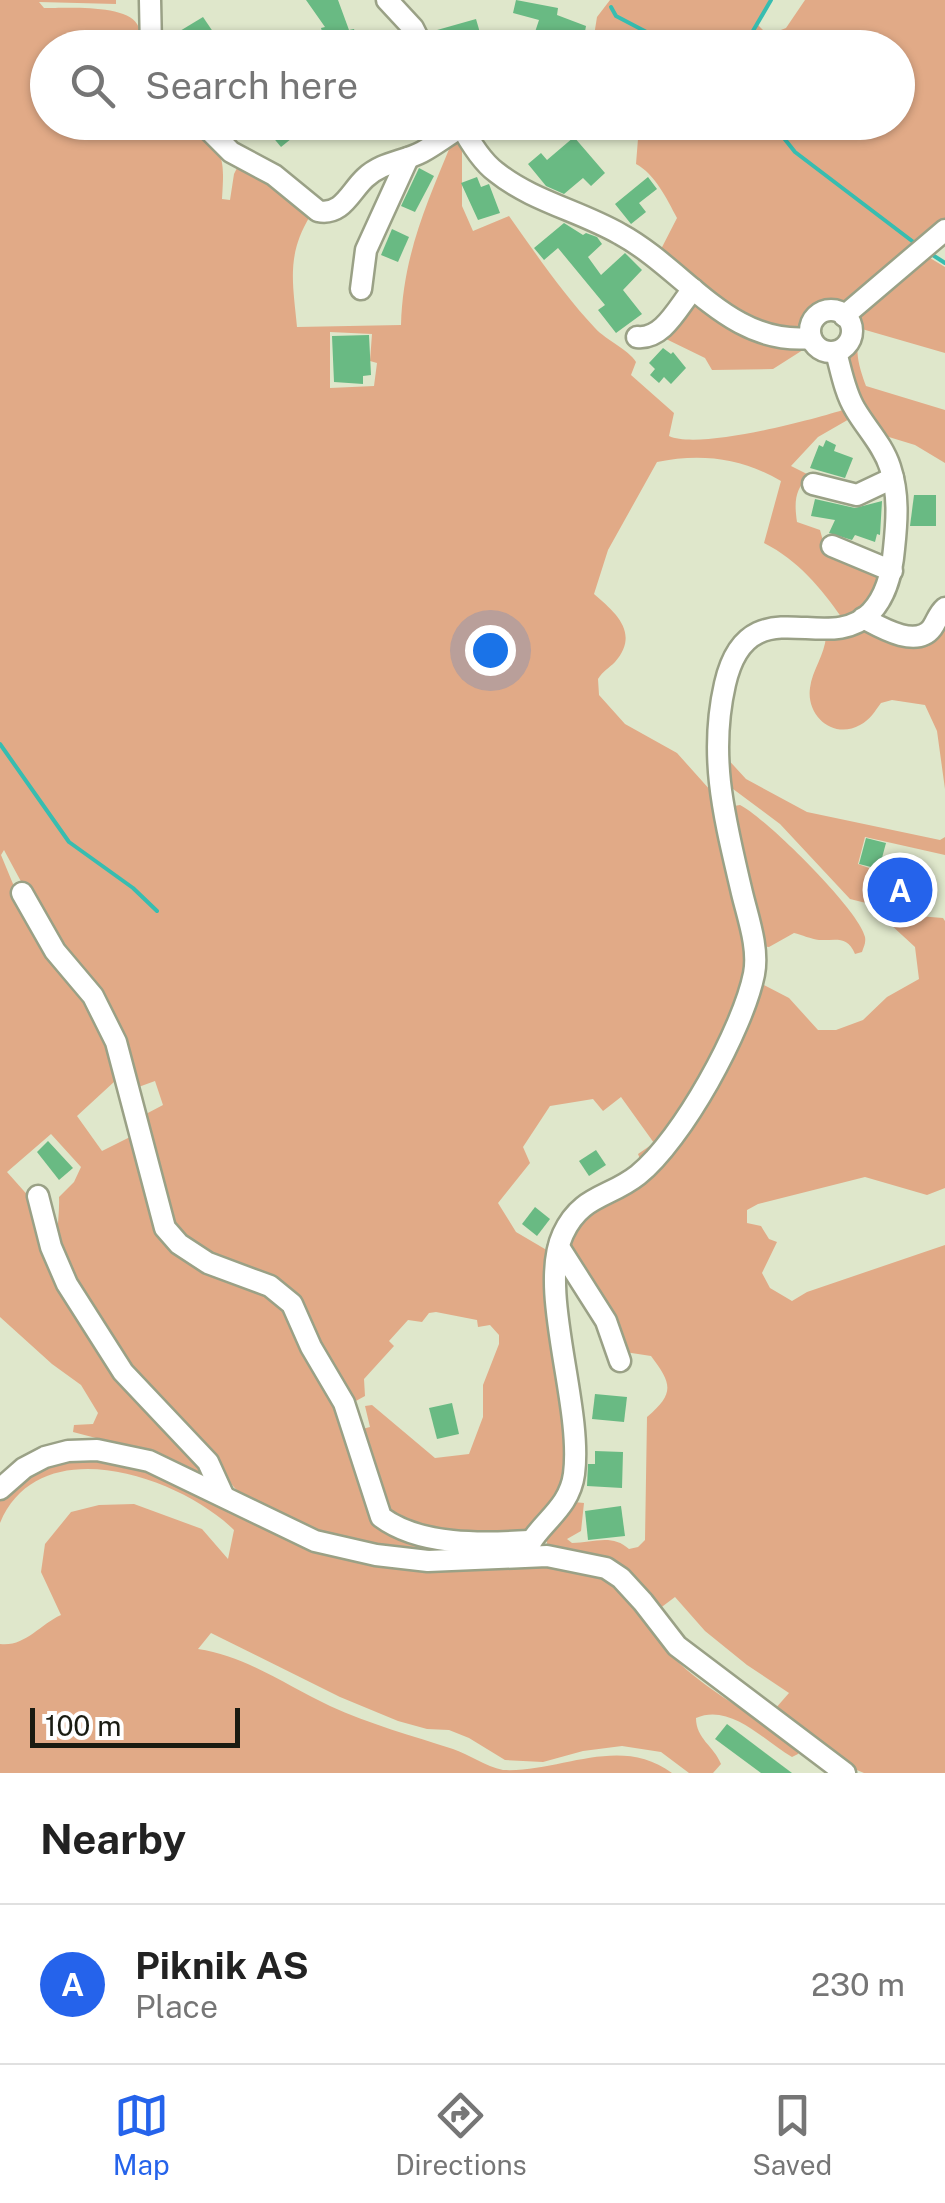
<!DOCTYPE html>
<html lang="en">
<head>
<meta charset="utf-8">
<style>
  body { margin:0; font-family:"Public Sans",sans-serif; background:#f6f6f6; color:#222 }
  .scale { position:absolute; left:30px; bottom:25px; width:210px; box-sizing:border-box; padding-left:10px; border:5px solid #1a1c12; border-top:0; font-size:28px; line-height:35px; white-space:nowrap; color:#1a1c12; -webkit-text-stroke:8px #fff; paint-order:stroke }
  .you { position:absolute; left:490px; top:650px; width:35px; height:35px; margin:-25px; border:8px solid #fff; border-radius:50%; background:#1a73e8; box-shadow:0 0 0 15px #1a73e833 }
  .badge { display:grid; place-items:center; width:65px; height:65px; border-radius:50%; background:#2563eb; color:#fff; font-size:32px; font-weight:700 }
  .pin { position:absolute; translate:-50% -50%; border:5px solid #fff; box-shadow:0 2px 10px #0006 }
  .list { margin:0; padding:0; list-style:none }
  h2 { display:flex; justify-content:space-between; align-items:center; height:130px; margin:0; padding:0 40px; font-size:42px }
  h2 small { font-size:32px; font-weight:400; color:#767676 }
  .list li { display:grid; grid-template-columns:65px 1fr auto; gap:30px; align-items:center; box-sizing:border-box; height:160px; padding:0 40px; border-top:2px solid #e0e0e0 }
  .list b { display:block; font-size:38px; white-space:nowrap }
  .list p { margin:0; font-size:32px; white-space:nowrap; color:#767676 }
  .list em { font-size:32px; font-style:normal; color:#767676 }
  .icon { flex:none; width:55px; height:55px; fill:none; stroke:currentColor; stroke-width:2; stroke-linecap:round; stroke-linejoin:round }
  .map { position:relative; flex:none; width:945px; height:1773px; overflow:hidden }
  .search { position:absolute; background:#fff; box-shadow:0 2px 8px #0004; left:30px; right:30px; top:30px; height:110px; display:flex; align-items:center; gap:25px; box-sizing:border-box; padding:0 35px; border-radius:55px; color:#767676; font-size:38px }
  .sheet { height:290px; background:#fff }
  nav { display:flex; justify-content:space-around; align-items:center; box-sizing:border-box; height:140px; border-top:2px solid #e0e0e0; background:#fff; font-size:28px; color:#767676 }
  nav a { display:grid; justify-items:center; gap:5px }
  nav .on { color:#2563eb }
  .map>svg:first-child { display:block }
  .green { fill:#e1aa87; fill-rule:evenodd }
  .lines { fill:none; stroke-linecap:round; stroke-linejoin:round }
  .stream { stroke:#37bdb0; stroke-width:4 }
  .building { fill:#69ba83 }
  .minor-casing { stroke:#9aa186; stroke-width:25 }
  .minor { stroke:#fff; stroke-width:20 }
</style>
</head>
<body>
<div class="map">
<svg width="945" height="1773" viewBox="0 0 945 1773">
  <rect width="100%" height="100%" fill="#dfe7cb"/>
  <g class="green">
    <path d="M0,0H116V4L39,2L44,8C65,8 126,4 137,24C141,30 142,41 145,47L48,48V122L195,123C223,157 225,152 222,199L230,200L234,174L238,166C264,166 287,192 307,208L310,216C286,256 293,283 297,327L401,325C403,256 426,205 452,142L462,141V206L473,231L509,216C536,254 563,294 595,328C607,341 628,349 636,362L631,375L674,413L669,436C699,450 812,420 846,409L851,418L818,437L791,466L809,475C795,490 794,501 797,522L820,530L825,548L883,575C871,599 862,614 835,621L842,618C820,587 799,561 764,543L781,481C742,458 701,453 657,462L608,550L594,594C616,613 640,633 615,662C609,668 603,671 598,679L599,695L625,724L677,753L711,791L745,939L746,965L741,993L724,1034L664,1142L641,1161L638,1154L654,1143L621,1097L603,1111L593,1099L550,1106L523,1147L530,1163L498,1203L516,1232L550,1252C548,1278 549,1303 553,1328C560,1385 596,1494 532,1530C511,1542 464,1538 440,1535C376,1525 374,1499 359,1441L358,1430L370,1427L365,1406L372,1405L435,1458L469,1454L483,1417V1385L499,1344V1335L490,1325L478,1327L477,1320L436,1312L429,1313L422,1322L408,1320L389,1341L394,1346L364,1379L365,1396L354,1402H347L316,1349L293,1299L274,1285L215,1264L182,1244L167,1227L146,1144L144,1115L163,1105L155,1081L133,1089L121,1047L102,1007L91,989L58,950L4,850L1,855L18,896L33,915L51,952L80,983L107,1029L124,1077L163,1231C177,1247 191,1260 211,1269C237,1280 265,1282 286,1303C300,1316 300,1335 308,1351C318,1372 335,1388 343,1410C355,1443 360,1516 396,1532C418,1542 447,1543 471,1546V1553C393,1553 320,1542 251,1502C233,1491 224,1472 211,1457C186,1428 155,1404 133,1373C120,1354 112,1332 99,1313C85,1293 69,1284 61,1257C54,1236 60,1219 59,1197L74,1182L81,1167L51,1134L7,1172L31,1199L53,1267L87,1325L119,1371L204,1463L206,1475L138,1449L73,1432L74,1425L93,1424L98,1413L81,1385L52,1364L0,1317ZM330,332L372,334L370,361L377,363L374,386L330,388ZM115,1081L132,1136L102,1151L77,1116Z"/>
    <path d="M610,0H769L758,25L768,35L786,28L805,0H945V221L843,310C821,305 810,312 804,334L767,333L658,255L677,218C667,199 655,174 636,164L638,139L631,123L898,122V48H592L597,17Z"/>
    <path d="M925,255L945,267V353L862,329C853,349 859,366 866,386L945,410V463L915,445L879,434L865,413L843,354C856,341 851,327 860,312Z"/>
    <path d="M697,299L805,344L806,348L773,369L712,370L705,358L664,338Z"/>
    <path d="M945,616V789L937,731L925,705L892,700L881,703C875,711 870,720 860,725C834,740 806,716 810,688C812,670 825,655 826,636L863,632L909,641Z"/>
    <path d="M724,755L746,779L807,812L940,840L945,837V855L865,837L858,864L869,868L866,903L850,899L780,824L725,783Z"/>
    <path d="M740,805C766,818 860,911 865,937C866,943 864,946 862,952L855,954C847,935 836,941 819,940C811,939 802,935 794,933L769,947L761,946L728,807Z"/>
    <path d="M918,916L943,918L945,921V1188L927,1195L865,1177L758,1204L747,1210V1223L761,1226L769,1239L777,1242L762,1273L770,1288L792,1301L807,1292L945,1245V1773H864L845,1765L809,1732L775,1709L789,1693L747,1665L705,1631L675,1597L659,1609C620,1554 610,1560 548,1547L546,1539L574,1502L584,1503L581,1531L567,1539L572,1543C592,1543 612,1533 629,1549L638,1547L645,1540L647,1417C675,1393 672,1384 651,1356L625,1352L585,1289L568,1240L579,1219L639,1181L747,1017L762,984L789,998L818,1030H836L863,1020L887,997L919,979L915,947L890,924Z"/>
    <path d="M100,1458C119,1463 140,1466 158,1474C221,1501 276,1544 344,1559C381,1567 418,1571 457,1570C502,1570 548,1558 592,1574C626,1586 643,1623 666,1649C700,1689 757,1716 800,1747L798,1754L792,1757C764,1741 731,1703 696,1718C696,1739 714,1746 721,1764L713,1773H689L661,1752L622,1746L583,1751L543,1762L505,1760L469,1738L449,1730L427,1729L398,1721L340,1697L211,1633L198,1649C246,1656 287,1686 330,1706C369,1724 413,1736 453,1749C470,1755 485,1766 503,1770C560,1773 619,1734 672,1773H0V1644C25,1647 39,1625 61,1615L41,1572L45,1544L71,1512L99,1505L134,1504L202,1529L228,1559L234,1530C180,1477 40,1428 0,1523V1500C38,1470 50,1462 100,1458Z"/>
  </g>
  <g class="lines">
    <g class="stream">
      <path d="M611,7L616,16L677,48"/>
      <path d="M743,48L771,0"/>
      <path d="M771,122L795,152L916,244"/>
      <path d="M928,252L945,263"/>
      <path d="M0,744L69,842L133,888L157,911"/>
    </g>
  </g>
  <g class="building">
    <path d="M306,0H338L349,30L354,29L360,48H327L321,28L325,27Z"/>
    <path d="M516,0L558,8L557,15L586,26L582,48H554L557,38L535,32L539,20L513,13Z"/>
    <path d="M203,17L224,48H165V40Z"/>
    <path d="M476,19L483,43L468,47L466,38L436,46L430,32Z"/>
    <path d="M274,122H312L281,147L266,129Z"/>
    <path d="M574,137L605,173L591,186L583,178L564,194L546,186L528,164L541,153L547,160Z"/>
    <path d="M419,168L434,176L415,212L401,206Z"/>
    <path d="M477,177L481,187L489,184L500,213L478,220L461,183Z"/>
    <path d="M648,177L657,189L639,203L646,212L631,224L615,204Z"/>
    <path d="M564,223L583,235L586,233L597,237L602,244L588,257L601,275L625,253L642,270L623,290L642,314L616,333L598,310L605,305L558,248L544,260L534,248Z"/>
    <path d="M392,229L409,237L398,262L381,255Z"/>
    <path d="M369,335L371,375L363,376V384L334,382L332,336Z"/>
    <path d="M663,348L671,354L673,352L686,368L671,384L664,377L659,383L650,375L655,369L649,363Z"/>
    <path d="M826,440L836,445L834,451L853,458L845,478L810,468L819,445L823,447Z"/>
    <path d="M914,495H936V526H910Z"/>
    <path d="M815,499L855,508L882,501L880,535L877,534L875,542L855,535L852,540L829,533L835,520L811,516Z"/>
    <path d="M866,838L886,843L879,869L859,864Z"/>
    <path d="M891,874L917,883L909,906L883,898Z"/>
    <path d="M48,1141L73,1168L59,1180L37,1152Z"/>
    <path d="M596,1150L606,1165L589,1176L579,1161Z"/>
    <path d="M535,1207L550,1219L537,1236L522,1224Z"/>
    <path d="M595,1394L627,1397L624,1422L592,1419Z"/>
    <path d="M452,1403L459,1434L437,1439L429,1408Z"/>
    <path d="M595,1451L623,1452L622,1488L587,1486L588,1464H595Z"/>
    <path d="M621,1506L625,1536L588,1540L585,1511Z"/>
    <path d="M727,1724L792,1773H761L715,1739Z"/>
  </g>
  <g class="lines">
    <g class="minor-casing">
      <g id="minor">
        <path d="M150,0L151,48"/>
        <path d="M387,0L413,28L423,48"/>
        <path d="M201,122L231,152L274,175L318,211C342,216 350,192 365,178C382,162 403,162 422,152C435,145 448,135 461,127"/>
        <path d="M459,122C468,139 481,161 496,172C532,201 580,211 620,234C686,270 729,346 811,338"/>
        <path d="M361,289L366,250L408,158"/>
        <circle cx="831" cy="331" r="21"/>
        <path d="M844,316L945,230"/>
        <path d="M637,337C663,340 678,307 693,289"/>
        <path d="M813,484L857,495L893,478"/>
        <path d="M832,546L892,571"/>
        <path d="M863,618C880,627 916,649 932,628C937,621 938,614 945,608"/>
        <path d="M22,893L55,951L93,996L116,1042L165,1228L179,1244L208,1263L270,1286L292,1304L311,1347L344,1403L381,1517C420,1546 483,1544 529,1541"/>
        <path d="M38,1196L51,1247L67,1284L123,1372L208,1462L223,1495"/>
        <path d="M559,1247L606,1321L620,1361"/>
        <path d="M0,1489L24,1468L45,1457L68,1451L97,1450L149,1461L315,1541L376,1555L428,1561L547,1556L606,1568L621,1578L643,1602L677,1646L845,1773"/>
        <path d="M524,1556C535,1524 569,1512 574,1474C583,1405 537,1290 563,1234C581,1195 609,1198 638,1175C682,1140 743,1029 754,974C759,948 748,918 742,893C725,820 708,758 725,684C748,583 828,658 871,612C887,595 892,572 894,549C897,521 899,494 890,467C883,445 866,428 855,409C845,393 841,370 836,352"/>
      </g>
    </g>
    <use href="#minor" class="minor"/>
  </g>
</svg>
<div class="scale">100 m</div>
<div class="you"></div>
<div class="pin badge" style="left:900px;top:890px">A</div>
<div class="search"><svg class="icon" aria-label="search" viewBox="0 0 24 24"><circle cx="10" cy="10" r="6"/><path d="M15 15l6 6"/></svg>Search here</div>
</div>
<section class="sheet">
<h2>Nearby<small></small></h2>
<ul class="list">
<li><span class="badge">A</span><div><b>Piknik AS</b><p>Place</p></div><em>230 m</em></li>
</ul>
</section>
<nav>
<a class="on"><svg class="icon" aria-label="map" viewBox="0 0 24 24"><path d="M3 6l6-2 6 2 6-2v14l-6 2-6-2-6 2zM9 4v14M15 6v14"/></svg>Map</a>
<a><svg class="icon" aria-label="directions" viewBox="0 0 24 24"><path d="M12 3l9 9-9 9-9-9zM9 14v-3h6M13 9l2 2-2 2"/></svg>Directions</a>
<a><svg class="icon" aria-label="saved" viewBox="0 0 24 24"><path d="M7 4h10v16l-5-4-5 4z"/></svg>Saved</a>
</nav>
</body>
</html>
